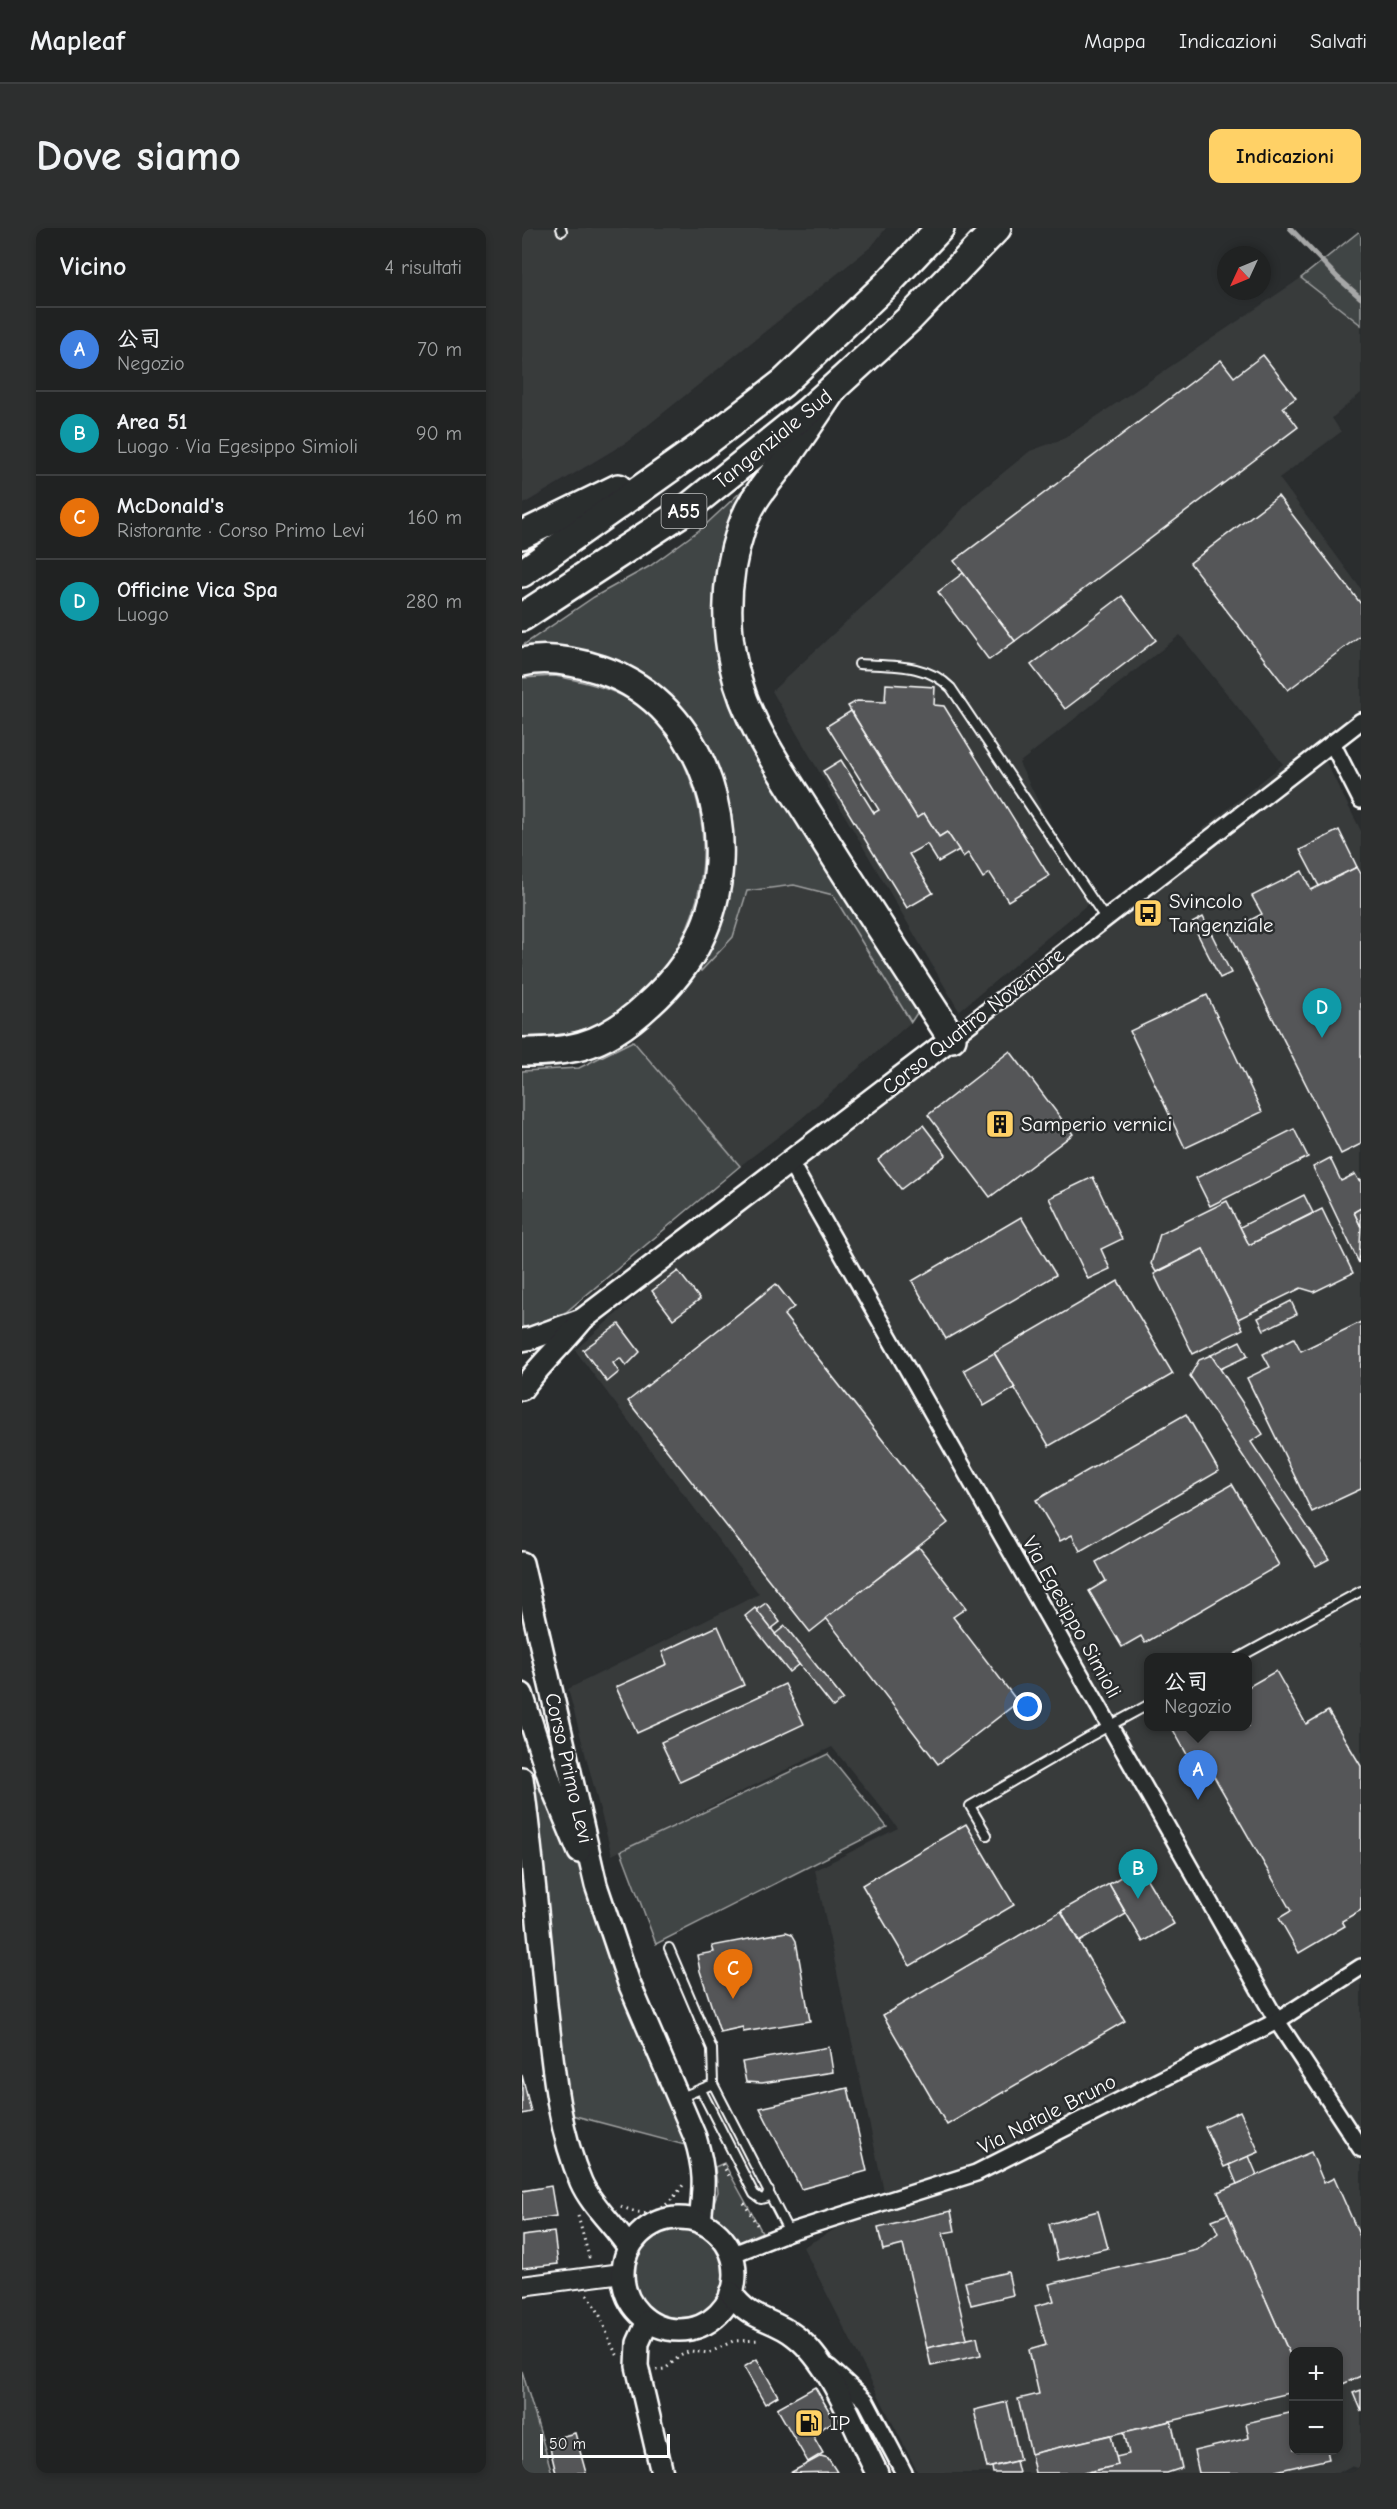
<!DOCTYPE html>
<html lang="it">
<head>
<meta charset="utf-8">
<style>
  body { margin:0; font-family:"Comic Neue","LXGW WenKai TC",sans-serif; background:#2d2f2f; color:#f1f3f6 }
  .controls { position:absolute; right:18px; bottom:18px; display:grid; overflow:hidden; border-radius:12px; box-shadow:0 3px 9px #0003 }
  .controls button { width:54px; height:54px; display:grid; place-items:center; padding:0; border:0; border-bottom:2px solid #3d3f40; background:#202222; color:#f1f3f6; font:30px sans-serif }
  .compass { position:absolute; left:695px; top:18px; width:54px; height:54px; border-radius:50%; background:#202222; box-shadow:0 3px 9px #0003; rotate:226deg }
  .scale { position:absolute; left:18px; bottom:15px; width:130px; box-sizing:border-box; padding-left:6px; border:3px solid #fff; border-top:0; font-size:16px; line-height:21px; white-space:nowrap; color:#fff; -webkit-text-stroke:4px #2a2d2e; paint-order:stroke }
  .you { position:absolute; left:506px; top:1479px; width:21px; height:21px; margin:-15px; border:4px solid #fff; border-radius:50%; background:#1a73e8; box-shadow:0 0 0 9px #1a73e833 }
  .badge { display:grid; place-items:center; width:39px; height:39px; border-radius:50%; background:#ffd166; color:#fff; font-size:20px; font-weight:700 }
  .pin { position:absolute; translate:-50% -50px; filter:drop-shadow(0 2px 3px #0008) }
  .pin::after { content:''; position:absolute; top:32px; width:21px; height:18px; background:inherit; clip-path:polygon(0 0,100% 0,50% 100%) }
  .popup { position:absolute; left:622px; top:1425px; width:108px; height:78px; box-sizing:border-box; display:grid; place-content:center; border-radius:12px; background:#202222; filter:drop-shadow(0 2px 4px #0005); font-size:20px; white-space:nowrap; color:#a2a4a5 }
  .popup b { font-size:22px; color:#f1f3f6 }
  .popup::after { content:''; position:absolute; left:50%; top:100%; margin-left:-12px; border:12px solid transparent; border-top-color:#202222 }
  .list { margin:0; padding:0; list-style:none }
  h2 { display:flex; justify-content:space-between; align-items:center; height:78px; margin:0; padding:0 24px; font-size:26px }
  h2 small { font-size:20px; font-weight:400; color:#a2a4a5 }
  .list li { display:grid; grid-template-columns:39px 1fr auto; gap:18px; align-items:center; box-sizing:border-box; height:84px; padding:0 24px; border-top:2px solid #3d3f40 }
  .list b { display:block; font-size:22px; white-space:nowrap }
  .list p { margin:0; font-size:20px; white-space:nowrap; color:#a2a4a5 }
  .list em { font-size:20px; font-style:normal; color:#a2a4a5 }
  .map { position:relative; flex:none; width:839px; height:2245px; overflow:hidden; border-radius:12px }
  header { display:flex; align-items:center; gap:36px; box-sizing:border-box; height:84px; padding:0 30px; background:#202222; border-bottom:2px solid #3d3f40 }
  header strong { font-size:28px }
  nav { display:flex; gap:33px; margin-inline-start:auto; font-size:21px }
  .intro { display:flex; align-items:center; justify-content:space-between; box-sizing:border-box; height:144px; padding:0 36px }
  h1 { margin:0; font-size:42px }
  .button { padding:15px 27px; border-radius:12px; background:#ffd166; color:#111; font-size:21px; font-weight:700 }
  main { display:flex; gap:36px; padding:0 36px }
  aside { flex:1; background:#202222; border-radius:12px; box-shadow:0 3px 9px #0003 }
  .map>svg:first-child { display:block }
  .built { fill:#373a3b; fill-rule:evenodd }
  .green { fill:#414445; stroke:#a0a2a2; stroke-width:1.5 }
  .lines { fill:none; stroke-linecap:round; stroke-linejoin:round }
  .stream { stroke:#a6a7a7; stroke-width:5 }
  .building { fill:#555758; stroke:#fff; stroke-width:1.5 }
  .service-casing { stroke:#fff; stroke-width:12 }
  .minor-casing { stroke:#fff; stroke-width:20 }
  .tertiary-casing { stroke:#fff; stroke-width:22 }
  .secondary-casing { stroke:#fff; stroke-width:26 }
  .motorway-casing { stroke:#fff; stroke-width:32 }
  .path { stroke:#fff; stroke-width:3; stroke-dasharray:1.5 4.5; stroke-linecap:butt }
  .service { stroke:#2a2d2e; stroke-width:8 }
  .minor { stroke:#2a2d2e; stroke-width:15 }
  .tertiary { stroke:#2a2d2e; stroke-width:18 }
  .secondary { stroke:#2a2d2e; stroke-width:21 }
  .motorway { stroke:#2a2d2e; stroke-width:27 }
  .labels { text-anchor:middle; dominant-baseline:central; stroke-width:5; stroke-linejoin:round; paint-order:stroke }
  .shield { fill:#2a2d2e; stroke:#bfc0c0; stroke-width:1.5 }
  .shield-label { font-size:20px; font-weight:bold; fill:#fff }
  .street-label { font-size:21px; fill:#fff; stroke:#2a2d2e }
  .poi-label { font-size:21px; fill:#fff; stroke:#2a2d2e; text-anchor:start }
</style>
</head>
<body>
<header>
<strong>Mapleaf</strong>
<nav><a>Mappa</a><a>Indicazioni</a><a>Salvati</a></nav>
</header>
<div class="intro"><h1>Dove siamo</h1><a class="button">Indicazioni</a></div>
<main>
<aside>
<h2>Vicino<small>4 risultati</small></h2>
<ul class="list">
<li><span class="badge" style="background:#3f7fe0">A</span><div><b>公司</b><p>Negozio</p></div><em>70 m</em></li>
<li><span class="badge" style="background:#0f9aa8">B</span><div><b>Area 51</b><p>Luogo · Via Egesippo Simioli</p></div><em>90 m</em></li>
<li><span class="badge" style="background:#e8710a">C</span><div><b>McDonald's</b><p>Ristorante · Corso Primo Levi</p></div><em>160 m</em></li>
<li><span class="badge" style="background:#0f9aa8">D</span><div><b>Officine Vica Spa</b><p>Luogo</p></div><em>280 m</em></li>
</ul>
</aside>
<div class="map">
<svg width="839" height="2245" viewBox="0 0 839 2245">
  <rect width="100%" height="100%" fill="#2a2d2e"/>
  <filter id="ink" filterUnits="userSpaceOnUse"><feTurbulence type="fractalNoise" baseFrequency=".0167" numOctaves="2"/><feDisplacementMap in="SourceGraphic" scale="12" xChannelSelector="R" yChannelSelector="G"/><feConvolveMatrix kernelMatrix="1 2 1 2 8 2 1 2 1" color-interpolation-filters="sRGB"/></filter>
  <g filter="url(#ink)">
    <g class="built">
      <path d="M0,0H364L350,18L105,214L0,277Z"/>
      <path d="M779,50L839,97V165L810,190L819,204L757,250L839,361V494L803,532L839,603V2241L829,2238L816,2245H396L281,2019L364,1973L293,1642L376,1600L310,1519L90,1627L46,1461L237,1366L53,1122L268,934L761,536L658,407L497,535L567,675L437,783L250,463L415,309L450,270L508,223L543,210ZM626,1430H726V1498H626ZM772,2124H816V2222H772Z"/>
      <path d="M272,657L311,667L389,794L279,891L218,938L111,813L211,709L225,663Z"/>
    </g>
    <g class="green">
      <path d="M839,2V97L779,50Z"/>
      <path d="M223,260L227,262L195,399L393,776L395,785L389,794L311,667L272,657L225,663L211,709L179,743L176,735L208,628L140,465L0,422V418L72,369L128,338L180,300Z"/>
      <path d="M33,448C60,453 85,459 110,473C137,489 156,520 167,548C204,640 167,745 80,794C56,807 27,808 0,809V450Z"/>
      <path d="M111,813L218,938L44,1084L4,1100L0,1098V843L57,840Z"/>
      <path d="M306,1526L365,1599L134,1716L99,1623Z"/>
      <path d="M11,1531L51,1623L92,1738L170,1919L50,1887L35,1849Z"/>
      <path d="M202,1935L240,2004L215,2015L208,2002L190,1989L189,1981L196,1964L193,1939Z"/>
      <circle cx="158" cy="2046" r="47"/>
      <path d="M0,2143L30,2245H0Z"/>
    </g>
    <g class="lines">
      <path class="stream" d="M768,0L816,50L839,70"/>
    </g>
    <g class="building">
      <path d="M741,127L774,170L761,179L776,199L493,413L432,333L699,132L712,149Z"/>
      <path d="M756,268L839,376V407L766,462L668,335Z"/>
      <path d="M441,345L493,413L467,432L416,364Z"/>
      <path d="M600,368L634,412L543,481L509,437Z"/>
      <path d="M364,456L413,459L412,477L422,478L527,648L486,673L468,645L461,650L446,625L441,629L425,604L417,609L402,585L395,590L326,478L335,473L363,474Z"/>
      <path d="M329,483L395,590L402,585L417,609L425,604L437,622L416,634L405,616L387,626L411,665L385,680L301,543L319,532L352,585L357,582L305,498Z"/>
      <path d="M817,602L835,639L797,658L778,622Z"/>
      <path d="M835,639L839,646V916L819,926L707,703L740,686L730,668L780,643L789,662Z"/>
      <path d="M681,689L709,745L698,750L670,695Z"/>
      <path d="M685,767L740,884L663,920L608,803Z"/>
      <path d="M488,823L551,906L468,969L406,887Z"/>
      <path d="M401,897L424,927L379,961L356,932Z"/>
      <path d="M772,901L786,929L688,978L674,950Z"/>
      <path d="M808,930L819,953L833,946L837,953L839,952V980L832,984L839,999L837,1035L791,939Z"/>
      <path d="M571,949L600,1011L579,1021L588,1041L566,1051L527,970Z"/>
      <path d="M782,967L791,985L727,1017L718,999Z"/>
      <path d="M705,973L727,1017L800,981L831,1045L792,1064L779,1060L716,1091L681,1021L634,1044L629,1036L638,1006Z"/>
      <path d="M839,980V999L832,984Z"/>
      <path d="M499,989L534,1047L424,1111L390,1053Z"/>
      <path d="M681,1021L721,1101L671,1126L632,1046Z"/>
      <path d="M156,1043L178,1071L151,1091L130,1063Z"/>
      <path d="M596,1053L651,1146L527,1218L472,1125Z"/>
      <path d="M254,1056L272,1079L262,1087L426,1295L288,1404L106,1173Z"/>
      <path d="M769,1073L775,1086L742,1102L736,1090Z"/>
      <path d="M839,1094V1261L790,1284L725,1150L748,1139L741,1126L772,1110L779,1123Z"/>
      <path d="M97,1096L118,1124L104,1138L98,1130L91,1135L97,1144L85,1154L61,1122Z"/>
      <path d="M718,1113L726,1128L698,1141L689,1127Z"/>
      <path d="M472,1125L493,1160L462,1178L442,1142Z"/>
      <path d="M689,1127L741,1206L729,1214L807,1331L794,1338L668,1148L677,1132Z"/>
      <path d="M664,1186L697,1243L558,1323L550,1307L538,1313L514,1272Z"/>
      <path d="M710,1256L757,1337L623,1415L619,1408L600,1419L567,1363L584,1353L574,1334Z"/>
      <path d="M397,1319L444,1380L431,1389L496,1474L416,1536L304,1390Z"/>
      <path d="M244,1375L258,1394L249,1401L234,1382Z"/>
      <path d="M233,1380L277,1436L267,1444L223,1388Z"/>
      <path d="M196,1398L222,1457L115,1505L94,1459L145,1436L140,1424Z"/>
      <path d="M263,1398L321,1471L311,1479L253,1406Z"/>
      <path d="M754,1443L784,1496L806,1483L839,1538V1682L820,1693L823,1698L777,1725L757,1690L769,1683L678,1524L667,1530L649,1498H726V1459Z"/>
      <path d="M263,1456L282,1496L158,1554L139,1514Z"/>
      <path d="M444,1596L492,1677L388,1738L340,1657Z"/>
      <path d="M617,1638L652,1696L621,1714L587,1656Z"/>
      <path d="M587,1656L604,1686L557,1714L539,1683Z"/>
      <path d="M539,1683L603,1793L425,1897L361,1787Z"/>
      <path d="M264,1704L270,1706L274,1713L288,1793L221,1804V1799L198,1804L178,1743L175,1727L192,1724L190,1718Z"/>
      <path d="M307,1819L311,1844L240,1855L224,1854L220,1834Z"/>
      <path d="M0,1847L9,1884L0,1886Z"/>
      <path d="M326,1860L345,1943L279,1961L238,1880Z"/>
      <path d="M718,1883L737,1924L702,1939L683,1899Z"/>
      <path d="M789,1924L802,1955L812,1950L839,2011V2148L816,2158V2124H772V2136L696,1964Z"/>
      <path d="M727,1928L735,1947L715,1956L707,1937Z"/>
      <path d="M29,1958L34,1988L0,1993V1963Z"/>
      <path d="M429,1983L433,2003L421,2005L445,2111L405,2120L381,2017L361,2022L356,2000Z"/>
      <path d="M576,1983L586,2020L536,2032L527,1996Z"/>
      <path d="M706,1986L772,2136V2164L509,2226L496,2171L517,2166L507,2122L524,2117L513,2078L532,2073L527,2056L675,2022L696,2005L690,1992Z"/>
      <path d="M32,2004L36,2036L0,2040V2008Z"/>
      <path d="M486,2044L491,2067L449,2077L443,2054Z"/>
      <path d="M455,2109L459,2127L409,2138L405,2120Z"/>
      <path d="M235,2131L256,2168L243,2176L222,2139Z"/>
      <path d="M293,2159L313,2193L290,2206L301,2225L286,2234L255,2180Z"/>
      <path d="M839,2162V2184L831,2165Z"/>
      <path d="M485,2174L498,2232L465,2240L452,2182Z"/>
      <path d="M772,2184V2222H805L807,2231L745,2245H677L672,2223L727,2210L724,2195Z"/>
      <path d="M649,2193L660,2240L645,2245H562L596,2237L594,2229L607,2226L602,2204Z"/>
      <path d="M53,2205L64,2245H34L26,2212Z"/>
      <path d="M589,2207L596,2237L562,2245H513L509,2226Z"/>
      <path d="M299,2228L306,2230L315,2244L268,2245Z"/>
      <path d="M494,2233L497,2245H471L470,2239Z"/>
    </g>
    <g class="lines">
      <g class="service-casing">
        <g id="service">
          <path d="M39,0L40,3"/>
          <path d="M337,436C370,438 405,435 429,460L583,690"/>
          <path d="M716,1430L839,1363"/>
          <path d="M465,1607L448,1578L567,1509L626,1477"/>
          <path d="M147,1720L190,1821L191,1856L157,1870"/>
          <path d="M191,1856L267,2004"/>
          <path d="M179,1862L232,1966L239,1971L243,1970L247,1963"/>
        </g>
      </g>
      <g class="minor-casing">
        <g id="minor">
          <path d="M810,515L839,572"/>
          <path d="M430,810L839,493"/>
          <path d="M268,934L755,1793L839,1921"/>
          <path d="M209,2027L267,2004L454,1945L755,1793L839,1739"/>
          <path d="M307,2139L344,2173L382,2245"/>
        </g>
      </g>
      <g class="tertiary-casing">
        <path id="tertiary" d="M0,2058L100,2045"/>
      </g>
      <g class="secondary-casing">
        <g id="secondary">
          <path d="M0,1112L10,1110L60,1092"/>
          <path d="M0,1161C18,1136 41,1116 61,1091L430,810"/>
          <path d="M0,1335L74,1657L107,1755L173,1909C184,1945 182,1958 178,1994"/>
          <path d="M0,1466L30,1559L57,1624"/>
          <path d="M0,1550C10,1625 17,1701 24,1776C31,1836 35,1898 59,1954C69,1977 93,1998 107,2020"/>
          <circle cx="157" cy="2046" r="56"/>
          <path d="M209,2065C229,2094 249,2089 273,2108C310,2136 333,2203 355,2245"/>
          <path d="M126,2093L116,2115L115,2138L140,2245"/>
        </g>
      </g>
      <g class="motorway-casing">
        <g id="motorway">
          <path d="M311,161C296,183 281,206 265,228C246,255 230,268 219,301C204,346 202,393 212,439C224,495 260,544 290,592C336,665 383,738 430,810"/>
          <path d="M0,307L96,260"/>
          <path d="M0,345L178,219L261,155L366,55L418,0"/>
          <path d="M0,389L162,283L285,184L387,91L475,0"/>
          <path d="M0,434C26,428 55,434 80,442C186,478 225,616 177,712C165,736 147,758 127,776C108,794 85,811 59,818C40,823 19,824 0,824"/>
        </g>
      </g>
      <g class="path">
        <path d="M200,1936L209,1951"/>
        <path d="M222,1975L237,2000"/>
        <path d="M99,1978C127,1993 145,1981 161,1957"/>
        <path d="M56,1988L67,2029L63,2031"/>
        <path d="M65,2067C81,2084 83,2109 96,2128"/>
        <path d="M134,2142L143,2141L158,2128L168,2123L187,2125L211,2113L239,2112"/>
      </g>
      <use href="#service" class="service"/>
      <use href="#minor" class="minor"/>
      <use href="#tertiary" class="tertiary"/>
      <use href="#secondary" class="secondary"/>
      <use href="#motorway" class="motorway"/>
    </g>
  </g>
  <defs>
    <g id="bus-square" transform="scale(1.5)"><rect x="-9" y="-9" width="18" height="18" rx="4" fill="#ffd166" stroke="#2a2d2e"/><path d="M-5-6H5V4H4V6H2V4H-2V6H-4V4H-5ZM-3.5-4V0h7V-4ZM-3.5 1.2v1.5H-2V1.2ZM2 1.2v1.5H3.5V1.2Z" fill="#111"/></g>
    <g id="building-square" transform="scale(1.5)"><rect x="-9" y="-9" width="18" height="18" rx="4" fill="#ffd166" stroke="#2a2d2e"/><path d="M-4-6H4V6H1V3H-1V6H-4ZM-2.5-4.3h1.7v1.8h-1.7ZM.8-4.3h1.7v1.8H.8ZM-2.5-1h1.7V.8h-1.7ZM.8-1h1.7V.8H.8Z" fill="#111"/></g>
    <g id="fuel-square" transform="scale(1.5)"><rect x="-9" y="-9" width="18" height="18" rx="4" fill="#ffd166" stroke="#2a2d2e"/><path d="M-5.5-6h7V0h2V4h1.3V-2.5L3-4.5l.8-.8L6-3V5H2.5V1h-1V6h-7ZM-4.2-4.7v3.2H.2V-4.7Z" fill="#111"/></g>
  </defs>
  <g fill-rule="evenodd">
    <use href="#bus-square" x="626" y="685"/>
    <use href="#building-square" x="478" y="896"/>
    <use href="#fuel-square" x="287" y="2195"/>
  </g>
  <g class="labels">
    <rect class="shield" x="139.5" y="266" width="45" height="34" rx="4.5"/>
    <g class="shield-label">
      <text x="162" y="283">A55</text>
    </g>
    <g class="street-label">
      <text transform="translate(251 211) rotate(-39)">Tangenziale Sud</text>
      <text transform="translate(451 793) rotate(-38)">Corso Quattro Novembre</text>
      <text transform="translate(550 1389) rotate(61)">Via Egesippo Simioli</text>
      <text transform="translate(47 1540) rotate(77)">Corso Primo Levi</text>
      <text transform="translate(525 1886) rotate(-27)">Via Natale Bruno</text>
    </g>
    <g class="poi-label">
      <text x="647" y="673">Svincolo<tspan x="647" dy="24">Tangenziale</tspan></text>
      <text x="499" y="896">Samperio vernici</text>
      <text x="308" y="2195">IP</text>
    </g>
  </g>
</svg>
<div class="controls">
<button>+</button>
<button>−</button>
</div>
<svg class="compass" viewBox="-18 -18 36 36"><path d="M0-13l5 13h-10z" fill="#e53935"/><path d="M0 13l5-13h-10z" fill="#a2a4a5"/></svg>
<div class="scale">50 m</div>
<div class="you"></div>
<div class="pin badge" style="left:676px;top:1572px;background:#3f7fe0">A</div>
<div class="popup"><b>公司</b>Negozio</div>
<div class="pin badge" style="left:616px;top:1671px;background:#0f9aa8">B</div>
<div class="pin badge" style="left:211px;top:1771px;background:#e8710a">C</div>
<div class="pin badge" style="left:800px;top:810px;background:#0f9aa8">D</div>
</div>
</main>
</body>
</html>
